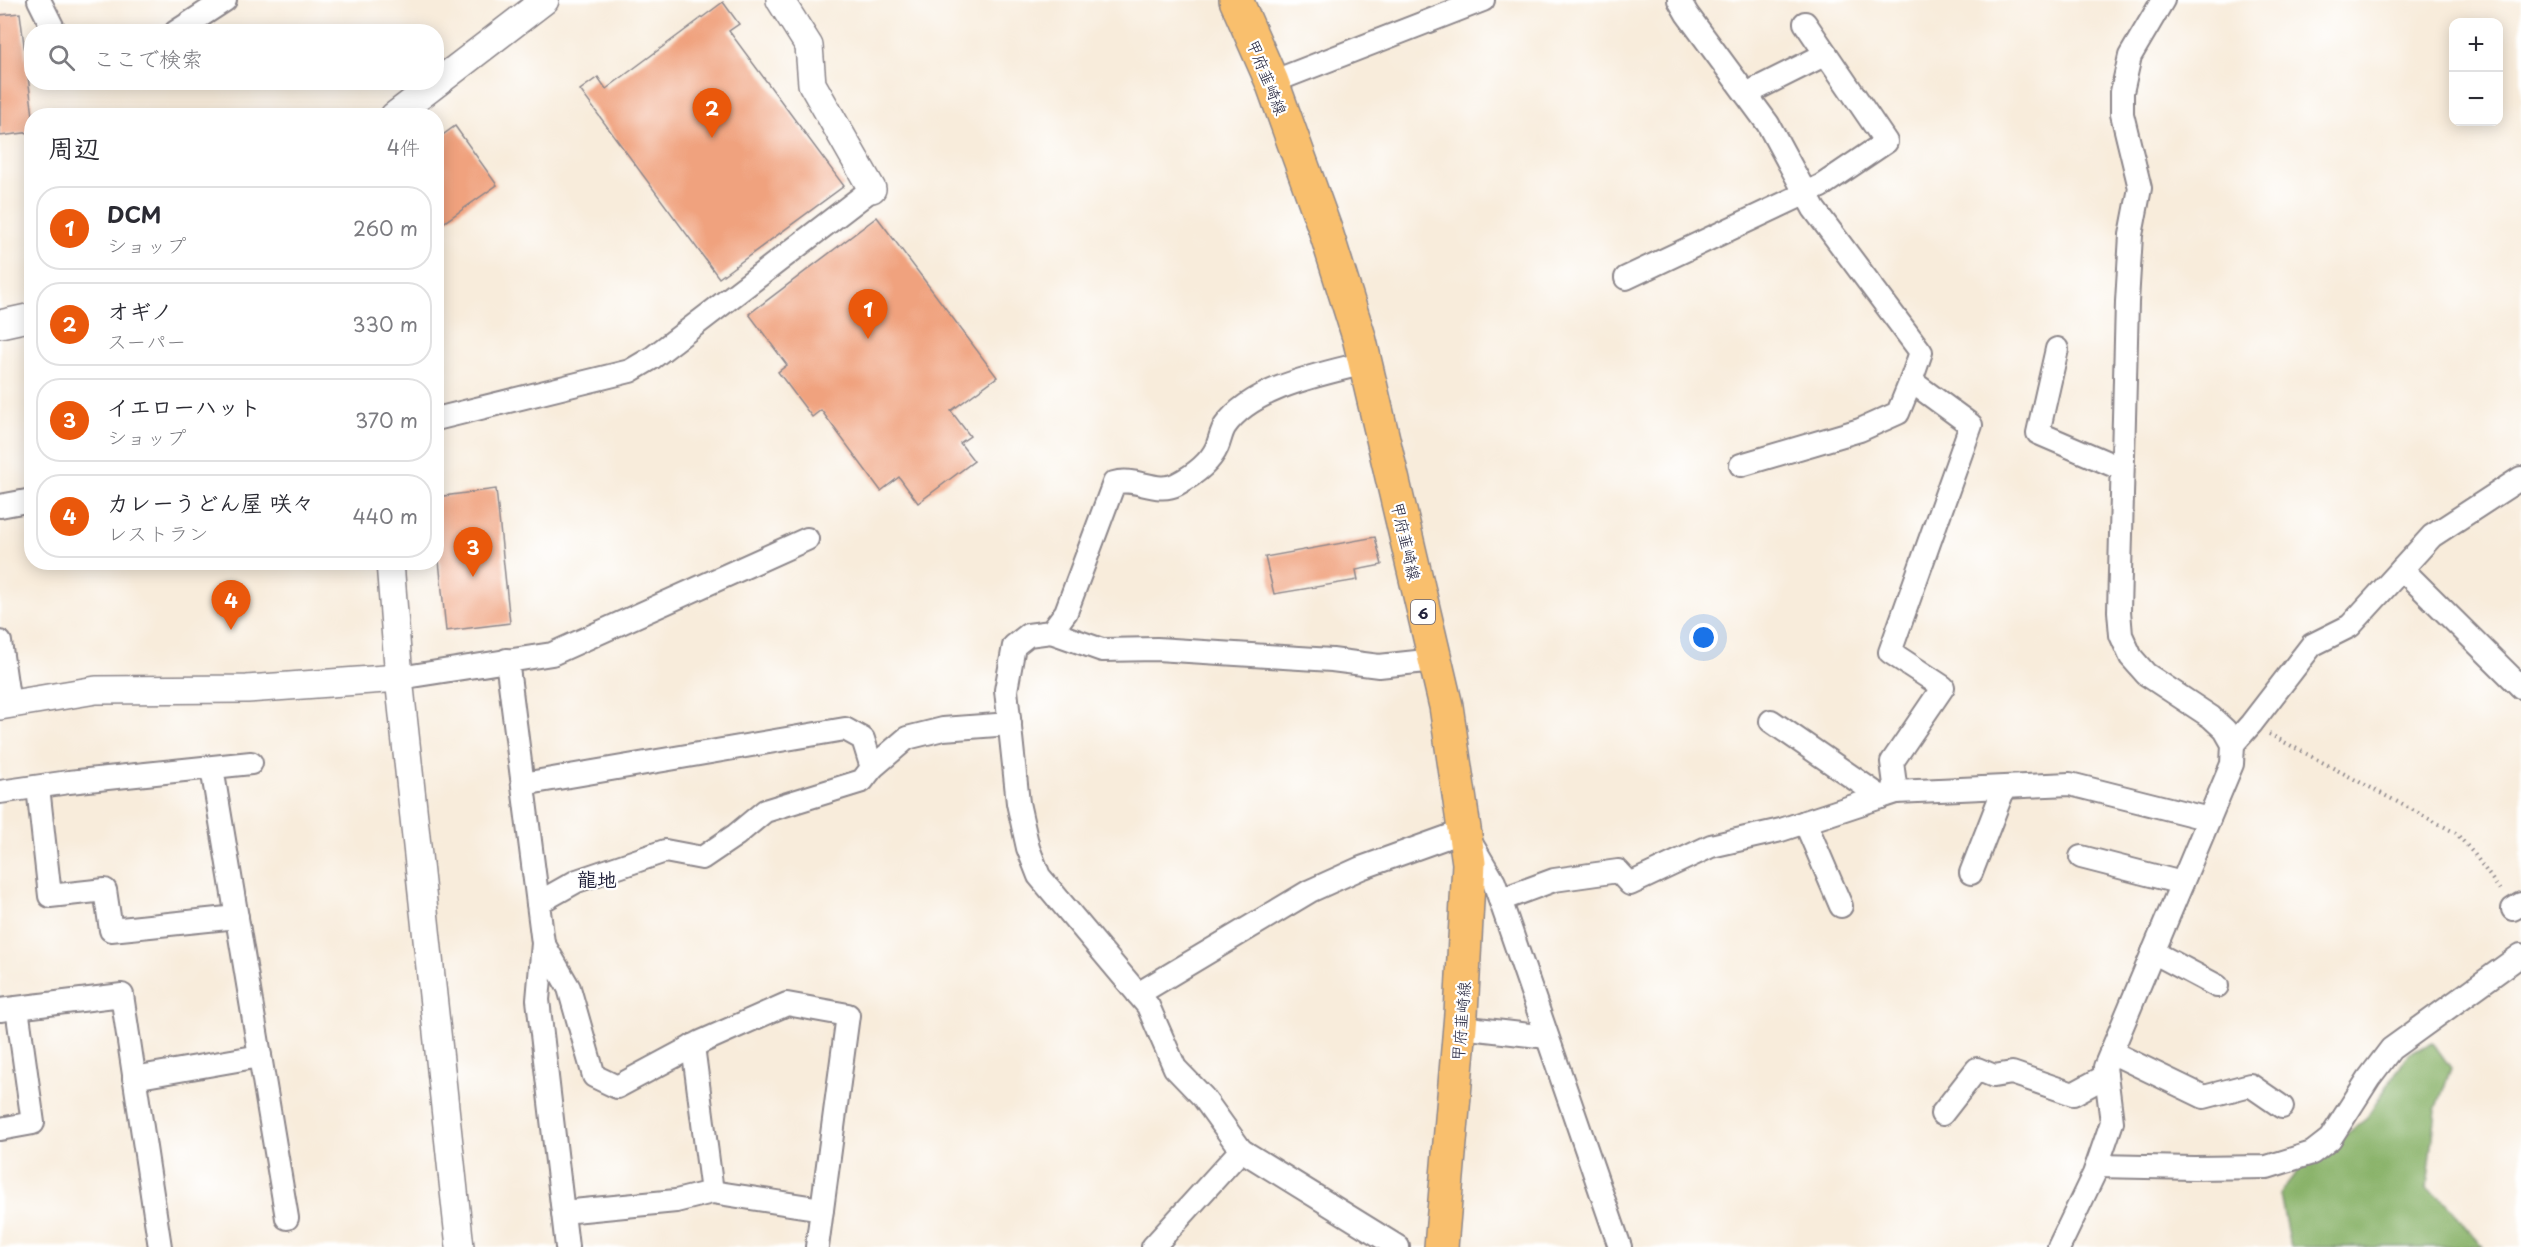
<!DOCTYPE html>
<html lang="ja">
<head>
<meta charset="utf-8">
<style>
  body { margin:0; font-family:"Playpen Sans","Klee One",sans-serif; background:#f7f7f7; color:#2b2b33 }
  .controls { position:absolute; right:18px; top:18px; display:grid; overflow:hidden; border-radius:12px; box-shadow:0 3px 15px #0003 }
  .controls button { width:54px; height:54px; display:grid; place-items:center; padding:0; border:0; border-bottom:2px solid #e1e1e2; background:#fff; color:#2b2b33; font:30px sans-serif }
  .you { position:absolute; left:1704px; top:638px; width:21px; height:21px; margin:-15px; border:4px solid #fff; border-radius:50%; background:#1a73e8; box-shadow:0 0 0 9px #1a73e833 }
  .badge { display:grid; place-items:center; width:39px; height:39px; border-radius:50%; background:#ea580c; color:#fff; font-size:20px; font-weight:700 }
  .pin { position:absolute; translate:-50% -50px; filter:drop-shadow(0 2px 3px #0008) }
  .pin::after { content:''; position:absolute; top:32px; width:21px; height:18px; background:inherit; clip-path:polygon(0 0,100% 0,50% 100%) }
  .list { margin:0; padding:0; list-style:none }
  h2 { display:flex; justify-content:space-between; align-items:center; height:78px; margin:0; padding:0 24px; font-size:26px }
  h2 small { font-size:20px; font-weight:400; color:#7c7c81 }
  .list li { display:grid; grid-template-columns:39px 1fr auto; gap:18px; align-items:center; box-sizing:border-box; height:84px; margin:0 12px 12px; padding:0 12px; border:2px solid #e1e1e2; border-radius:24px }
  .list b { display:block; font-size:22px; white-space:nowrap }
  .list p { margin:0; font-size:20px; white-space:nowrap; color:#7c7c81 }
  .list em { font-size:20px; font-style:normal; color:#7c7c81 }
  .icon { flex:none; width:33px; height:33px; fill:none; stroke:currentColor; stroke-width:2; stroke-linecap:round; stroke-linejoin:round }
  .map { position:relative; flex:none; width:2521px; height:1247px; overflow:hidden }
  .search { position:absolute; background:#fff; box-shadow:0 3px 15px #0003; left:24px; top:24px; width:420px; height:66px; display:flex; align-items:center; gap:15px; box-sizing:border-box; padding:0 21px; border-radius:24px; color:#7c7c81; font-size:22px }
  .panel { position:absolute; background:#fff; box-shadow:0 3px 15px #0003; left:24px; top:108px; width:420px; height:462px; border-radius:24px }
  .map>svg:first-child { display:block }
  .forest { fill:#8ab36a; stroke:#566a52; stroke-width:1.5 }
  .building { fill:#f0a27e }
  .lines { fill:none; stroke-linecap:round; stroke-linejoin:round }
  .minor-casing { stroke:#8d878b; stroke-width:26 }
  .tertiary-casing { stroke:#8d878b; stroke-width:30 }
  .primary-casing { stroke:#8d878b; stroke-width:36 }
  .path { stroke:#8d878b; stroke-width:4; stroke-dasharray:1.5 4.5; stroke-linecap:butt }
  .minor { stroke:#fff; stroke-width:22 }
  .tertiary { stroke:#fff; stroke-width:27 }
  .primary { stroke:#f9bf6d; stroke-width:33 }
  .labels { text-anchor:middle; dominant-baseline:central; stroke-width:4.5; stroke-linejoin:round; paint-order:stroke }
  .shield { fill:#fff; stroke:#646476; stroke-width:1.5 }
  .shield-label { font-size:15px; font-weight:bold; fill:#22223b }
  .street-label { font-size:16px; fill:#22223b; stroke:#fff }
  .quarter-label { font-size:20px; font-weight:bold; fill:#22223b; stroke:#fff }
</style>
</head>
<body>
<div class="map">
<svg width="2521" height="1247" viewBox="0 0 2521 1247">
  <rect width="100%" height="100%" fill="#fff"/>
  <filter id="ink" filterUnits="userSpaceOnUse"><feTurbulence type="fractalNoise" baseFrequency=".0167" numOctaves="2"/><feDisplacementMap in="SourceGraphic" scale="12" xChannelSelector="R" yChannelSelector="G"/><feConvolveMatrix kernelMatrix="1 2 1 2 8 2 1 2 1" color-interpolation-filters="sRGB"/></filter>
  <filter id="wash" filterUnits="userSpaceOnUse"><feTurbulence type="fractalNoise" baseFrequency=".008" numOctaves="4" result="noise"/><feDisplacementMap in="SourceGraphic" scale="24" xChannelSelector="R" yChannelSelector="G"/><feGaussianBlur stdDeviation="1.35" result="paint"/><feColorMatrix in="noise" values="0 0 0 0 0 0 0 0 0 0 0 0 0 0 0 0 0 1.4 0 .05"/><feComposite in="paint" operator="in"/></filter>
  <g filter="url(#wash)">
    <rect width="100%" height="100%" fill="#f8ecdb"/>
    <path class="forest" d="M2433,1043L2451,1068L2436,1110L2427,1189L2447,1203L2483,1247H2290L2280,1194L2298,1171L2366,1119L2409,1052Z"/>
    <g id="blocks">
      <g class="building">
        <path d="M723,2L739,24L729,31L844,186L719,278L580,90L598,77L606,89Z"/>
        <path d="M20,13L33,116H32V132L0,136V15Z"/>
        <path d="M455,126L497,185L436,228V140Z"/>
        <path d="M877,217L997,377L951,411L970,436L960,443L974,461L918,503L899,477L881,491L821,410L812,417L778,372L787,365L749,314Z"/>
        <path d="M496,489L510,623L446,631L436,530V497Z"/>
        <path d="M1375,537L1382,565L1356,570L1358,580L1274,594L1265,557Z"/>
      </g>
    </g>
  </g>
  <g filter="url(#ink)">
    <use href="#blocks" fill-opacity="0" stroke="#8d878b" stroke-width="1.5"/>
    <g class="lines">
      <g class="minor-casing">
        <g id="minor">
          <path d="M39,0L55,32"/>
          <path d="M1679,0L1687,14L1768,124L1814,209L1921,352L1911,381L1971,425L1890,652L1943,687L1892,762L1896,792"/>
          <path d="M176,32L225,0"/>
          <path d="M1272,82L1483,0"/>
          <path d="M1746,94L1826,54"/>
          <path d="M1626,278L1821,186L1886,142L1805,23"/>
          <path d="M2057,349L2038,433L2122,469"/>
          <path d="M1365,363C1322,374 1252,387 1225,426C1221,432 1220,440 1217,447C1210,463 1192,476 1177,484C1157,495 1135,476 1114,483L1066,612L1051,632L1028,635L1014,646L1006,690L1018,803L1028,848L1039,876L1148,1006L1175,1068L1203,1097L1241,1150L1398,1247"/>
          <path d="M436,419L630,371L652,358L872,189"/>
          <path d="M1741,465L1860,430L1898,413L1911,381"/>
          <path d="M0,506L32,500"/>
          <path d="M2402,569L2521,687"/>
          <path d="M1051,632L1102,650L1157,649L1332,660L1379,666L1435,660"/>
          <path d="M0,642L9,704"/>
          <path d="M507,660L543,943L538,1000L567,1247"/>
          <path d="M399,678L552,654L807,539"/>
          <path d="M1771,721L1881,797"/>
          <path d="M2233,744L2251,724L2312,645L2350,626L2432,536L2521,478"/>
          <path d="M212,768L287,1218"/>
          <path d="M872,768L907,738L943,729L1010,724"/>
          <path d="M523,784L845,729L863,739L872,768L862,781L765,811L736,835L702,858L665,851L577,881L538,903"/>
          <path d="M38,787L50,896L105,890L111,930L237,917"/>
          <path d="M0,792L69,782L251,763"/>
          <path d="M1805,822L1841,906"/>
          <path d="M2081,857L2182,883"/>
          <path d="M1971,873L2004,788"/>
          <path d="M1500,900L1554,880L1618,871L1630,884L1711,846L1781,830L1896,792L2070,784L2209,819"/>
          <path d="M2513,909L2521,904"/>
          <path d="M543,943L569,988L594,1076L617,1087L701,1042L787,1004L848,1015L817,1247"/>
          <path d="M2153,952L2217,986"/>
          <path d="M1138,994L1310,891L1361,868L1464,831L1494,882L1620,1247"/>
          <path d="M0,1010L122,995L160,1247"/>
          <path d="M1460,1027L1547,1037"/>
          <path d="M2111,1052L2204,1097L2250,1085L2282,1107"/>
          <path d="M134,1078L260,1056"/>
          <path d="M1942,1114L1977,1069L1994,1076L2012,1073L2073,1094L2106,1076"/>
          <path d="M0,1129L33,1123L17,1008"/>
          <path d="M2097,1166L2194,1168L2267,1167L2312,1153L2330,1139L2369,1078L2391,1049L2521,955"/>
          <path d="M712,1192L822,1209"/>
          <path d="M563,1212L676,1201L712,1192L693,1046"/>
          <path d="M1153,1247L1241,1150"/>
          <path d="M2059,1247L2094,1174L2112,1122L2105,1067L2232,764L2233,744L2225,730L2211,717L2146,674L2131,657L2121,635L2119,611L2127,302L2131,235L2140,188L2122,114V92L2130,56L2163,0"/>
        </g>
      </g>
      <g class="tertiary-casing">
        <g id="tertiary">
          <path d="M780,0L809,46L812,84L872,189"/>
          <path d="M394,116L545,0"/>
          <path d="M0,324L32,317"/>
          <path d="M390,562L399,678L460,1247"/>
          <path d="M0,706L96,690L247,689L399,678"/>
        </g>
      </g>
      <g class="primary-casing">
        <path id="primary" d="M1236,0L1272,82L1325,229L1359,337L1446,706L1469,863L1461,1014L1441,1247"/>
      </g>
      <path class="path" d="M2269,734L2456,833L2475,855L2502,893"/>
      <use href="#minor" class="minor"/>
      <use href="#tertiary" class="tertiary"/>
      <use href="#primary" class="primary"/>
    </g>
  </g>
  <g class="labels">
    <rect class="shield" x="1411" y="600" width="24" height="24" rx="4.5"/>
    <g class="shield-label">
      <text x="1423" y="612">6</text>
    </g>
    <g class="street-label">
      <text transform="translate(1268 77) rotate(68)">甲府韮崎線</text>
      <text transform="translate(1407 541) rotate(77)">甲府韮崎線</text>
      <text transform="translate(1460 1021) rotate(-85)">甲府韮崎線</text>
    </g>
    <g class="quarter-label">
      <text x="597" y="879">龍地</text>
    </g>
  </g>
</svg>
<div class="controls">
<button>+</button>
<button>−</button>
</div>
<div class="you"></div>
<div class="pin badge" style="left:868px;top:339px">1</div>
<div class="pin badge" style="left:712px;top:138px">2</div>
<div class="pin badge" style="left:473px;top:577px">3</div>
<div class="pin badge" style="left:231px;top:630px">4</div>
<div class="search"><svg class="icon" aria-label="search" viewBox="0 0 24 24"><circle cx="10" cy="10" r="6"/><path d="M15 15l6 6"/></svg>ここで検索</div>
<section class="panel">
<h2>周辺<small>4件</small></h2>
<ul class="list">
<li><span class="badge">1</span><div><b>DCM</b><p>ショップ</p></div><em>260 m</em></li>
<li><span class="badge">2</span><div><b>オギノ</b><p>スーパー</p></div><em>330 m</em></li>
<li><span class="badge">3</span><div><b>イエローハット</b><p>ショップ</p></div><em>370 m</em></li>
<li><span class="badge">4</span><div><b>カレーうどん屋 咲々</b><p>レストラン</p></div><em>440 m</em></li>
</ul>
</section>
</div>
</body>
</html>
